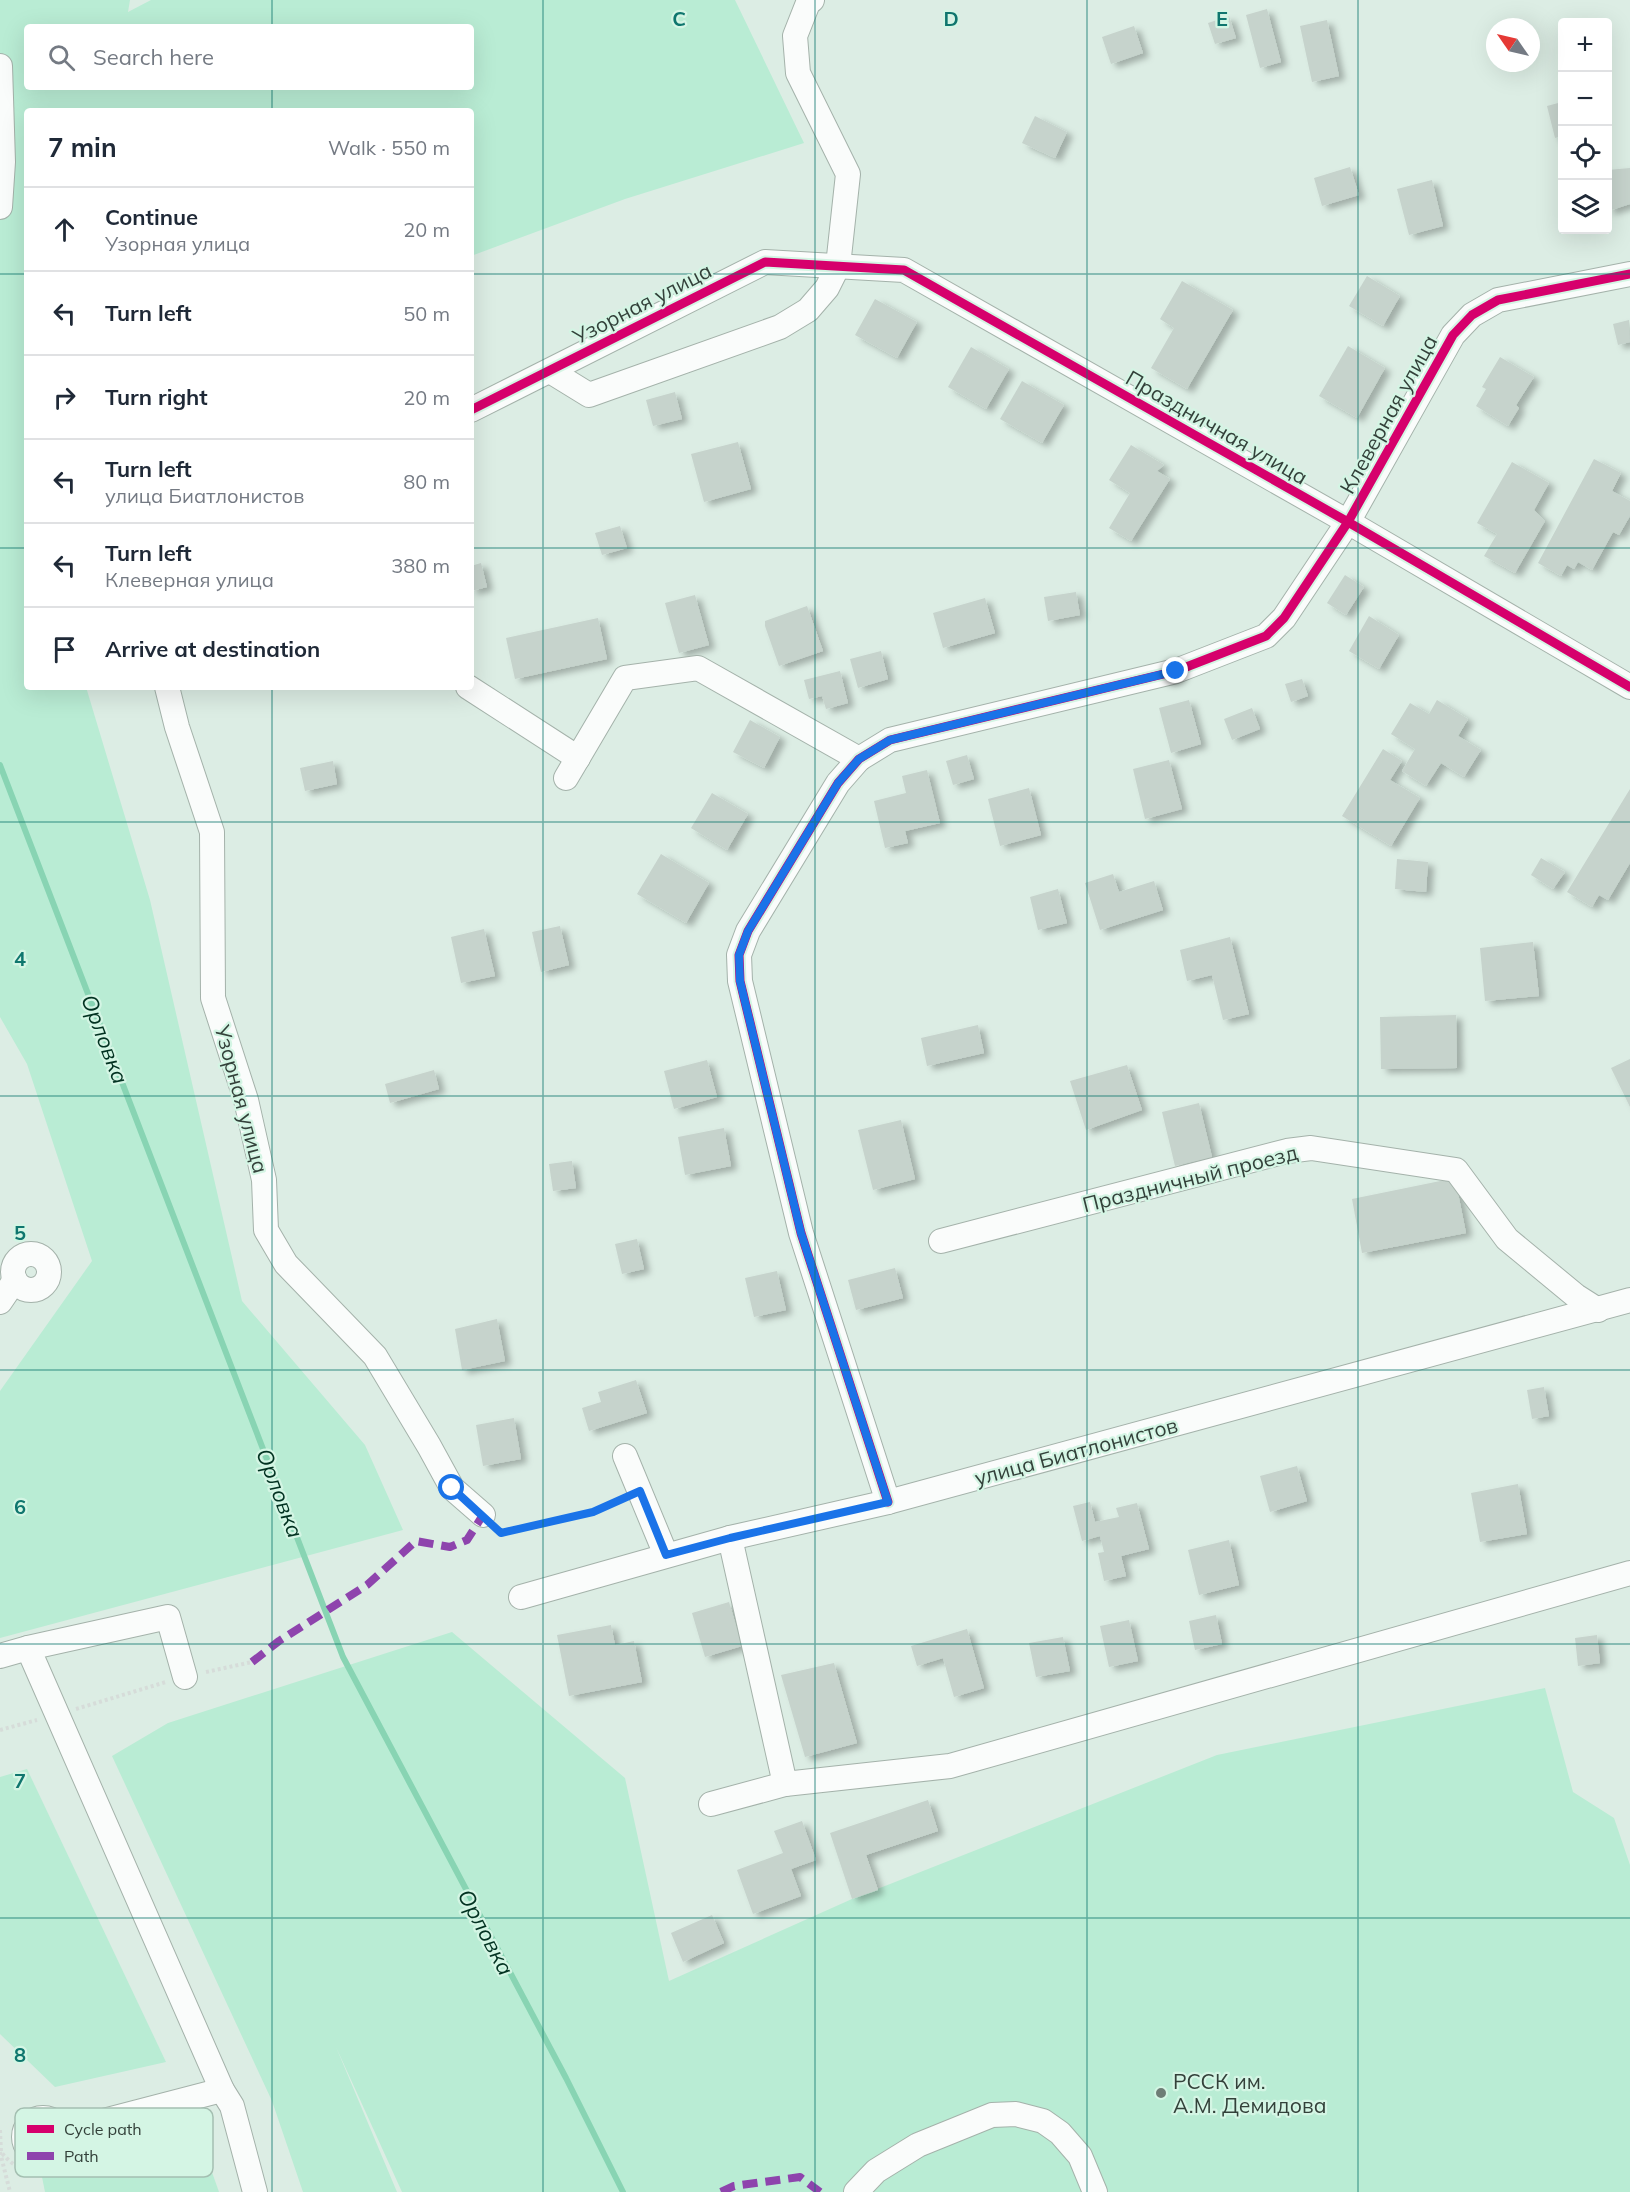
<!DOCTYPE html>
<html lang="en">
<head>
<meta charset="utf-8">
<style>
  body { margin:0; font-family:Mulish,sans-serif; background:#f6f6f7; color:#1f2937 }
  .controls { position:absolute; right:18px; top:18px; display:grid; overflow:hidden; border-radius:6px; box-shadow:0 6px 24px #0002 }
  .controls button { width:54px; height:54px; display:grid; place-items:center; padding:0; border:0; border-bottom:2px solid #e0e1e3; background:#fff; color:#1f2937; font:30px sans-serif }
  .compass { position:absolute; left:1486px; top:18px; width:54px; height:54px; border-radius:50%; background:#fff; box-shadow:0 6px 24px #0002; rotate:304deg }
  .stop { position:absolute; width:18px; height:18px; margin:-14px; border:4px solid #1a73e8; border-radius:50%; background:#fff }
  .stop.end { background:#1a73e8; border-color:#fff; box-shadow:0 2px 6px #0008 }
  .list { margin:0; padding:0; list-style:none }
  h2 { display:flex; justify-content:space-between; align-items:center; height:78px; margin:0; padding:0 24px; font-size:26px }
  h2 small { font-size:20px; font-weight:400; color:#747a83 }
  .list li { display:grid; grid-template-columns:39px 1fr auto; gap:18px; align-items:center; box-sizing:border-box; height:84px; padding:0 24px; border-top:2px solid #e0e1e3 }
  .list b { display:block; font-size:22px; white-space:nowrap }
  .list p { margin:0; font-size:20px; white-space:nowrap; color:#747a83 }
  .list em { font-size:20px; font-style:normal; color:#747a83 }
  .icon { flex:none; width:33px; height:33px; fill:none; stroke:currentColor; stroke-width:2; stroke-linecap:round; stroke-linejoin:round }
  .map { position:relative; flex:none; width:1630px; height:2192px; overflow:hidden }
  .search { position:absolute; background:#fff; box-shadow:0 6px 24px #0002; left:24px; top:24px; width:450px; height:66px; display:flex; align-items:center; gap:15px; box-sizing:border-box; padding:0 21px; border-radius:6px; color:#747a83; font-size:22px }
  .panel { position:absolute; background:#fff; box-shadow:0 6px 24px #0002; left:24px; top:108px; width:450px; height:582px; border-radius:6px }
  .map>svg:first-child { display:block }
  .green { fill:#b9ecd4; fill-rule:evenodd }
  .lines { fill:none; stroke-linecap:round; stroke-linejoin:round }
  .stream { stroke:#88d4b3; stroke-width:6 }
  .building { fill:#c6d3cc; filter:url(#shadow) }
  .minor-casing { stroke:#a4b2aa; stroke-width:26 }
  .path { stroke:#d6dcd9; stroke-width:4; stroke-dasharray:3 3; stroke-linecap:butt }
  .minor { stroke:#fafcfb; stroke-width:24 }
  .quiet { stroke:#8e44ad; stroke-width:8; stroke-dasharray:15 8; stroke-linecap:butt }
  .cycleway-casing { stroke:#d4f5e4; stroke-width:13 }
  .cycleway { stroke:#d6006c; stroke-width:9 }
  .route { stroke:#1a73e8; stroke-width:8 }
  .grid { fill:none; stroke:#0f766e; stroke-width:1.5; stroke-opacity:0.55 }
  .poi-dot { fill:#6e7d76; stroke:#d4f5e4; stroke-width:2 }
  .labels { text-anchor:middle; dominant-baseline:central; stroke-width:4.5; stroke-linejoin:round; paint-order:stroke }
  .street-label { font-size:21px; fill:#33413a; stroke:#d4f5e4 }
  .poi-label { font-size:21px; fill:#33413a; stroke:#d4f5e4; text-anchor:start }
  .water-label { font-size:22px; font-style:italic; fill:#023221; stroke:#d4f5e4 }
  .key { fill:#d4f5e4; stroke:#a4bfb1; stroke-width:1.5 }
  .key-label { font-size:16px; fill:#33413a }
  .grid-label { font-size:20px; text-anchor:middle; font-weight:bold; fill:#0f766e; stroke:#d4f5e4; stroke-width:4.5; stroke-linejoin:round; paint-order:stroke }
</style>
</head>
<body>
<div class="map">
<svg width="1630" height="2192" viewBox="0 0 1630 2192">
  <defs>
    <filter id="shadow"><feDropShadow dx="6" dy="4" stdDeviation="3" flood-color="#0004"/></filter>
  </defs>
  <rect width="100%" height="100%" fill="#dcede4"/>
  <g class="green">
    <path d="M0,0H130L128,12L151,0H735L804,143L625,199L471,256V111H27V687H86L150,900L242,1301L365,1445L403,1530L0,1638V1391L92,1261L27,1064L0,1017ZM27,27H471V87H27Z"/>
    <path d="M452,1632L625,1778L669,1981L852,1899L1217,1755L1545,1688L1573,1792L1614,1818L1630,1865V2192H402L336,2047L397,2192H303L272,2101L112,1756L168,1723Z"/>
    <path d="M27,1769L166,2062L55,2087L0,2034V1777Z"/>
    <path d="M197,2130L219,2192H45L40,2167Z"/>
  </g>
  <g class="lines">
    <path class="stream" d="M0,765L343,1657L566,2078L623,2192"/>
  </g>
  <g class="building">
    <path d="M1267,9L1281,62L1260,68L1246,15Z"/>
    <path d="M1229,16L1236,38L1215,44L1208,23Z"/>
    <path d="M1327,20L1339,76L1312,82L1300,26Z"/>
    <path d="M1134,26L1143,53L1111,64L1102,37Z"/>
    <path d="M1562,102V136L1555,138L1547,106Z"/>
    <path d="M1035,116L1067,132L1055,158L1022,143Z"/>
    <path d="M1350,167L1359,195L1322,206L1314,178Z"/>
    <path d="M1630,168V204L1608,211V170Z"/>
    <path d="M1432,180L1443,226L1409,235L1397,189Z"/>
    <path d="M1367,276L1400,296L1383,326L1349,306Z"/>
    <path d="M1182,281L1233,310L1187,389L1151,368L1174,328L1160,319Z"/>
    <path d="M875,299L917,322L897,358L855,335Z"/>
    <path d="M1629,320L1630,342L1618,345L1613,324Z"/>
    <path d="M1348,346L1385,368L1357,418L1319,396Z"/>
    <path d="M971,347L1009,369L986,409L948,387Z"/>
    <path d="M1500,357L1534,377L1516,405L1519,408L1508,426L1476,406L1486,389L1482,387Z"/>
    <path d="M1022,381L1064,405L1042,443L1000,419Z"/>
    <path d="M675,392L682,419L653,426L646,400Z"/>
    <path d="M738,442L751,489L704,502L691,454Z"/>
    <path d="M1131,445L1164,465L1157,471L1170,479L1131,541L1109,528L1130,493L1109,480Z"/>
    <path d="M1594,459L1621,473L1612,491L1630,501V516L1619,535L1613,532L1592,570L1578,562L1574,569L1567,565L1561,576L1538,563Z"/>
    <path d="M1512,462L1549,483L1534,510L1545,521L1515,573L1484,556L1497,534L1477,523Z"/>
    <path d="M620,526L627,548L602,555L595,533Z"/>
    <path d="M481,563L487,587L471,591V566Z"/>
    <path d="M1345,575L1364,587L1346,615L1327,603Z"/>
    <path d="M1076,592L1080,615L1048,621L1044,597Z"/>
    <path d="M695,595L709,645L679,653L665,603Z"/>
    <path d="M985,598L995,633L943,648L933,613Z"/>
    <path d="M807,606L823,651L779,666L765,626V621Z"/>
    <path d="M1369,616L1399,635L1379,669L1349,651Z"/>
    <path d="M598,618L607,659L515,679L506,638Z"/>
    <path d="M881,651L888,679L858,688L850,659Z"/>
    <path d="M840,671L848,703L826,709L822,696L809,699L804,680Z"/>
    <path d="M1302,679L1308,696L1291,702L1285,684Z"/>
    <path d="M1189,700L1201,744L1171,753L1159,708Z"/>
    <path d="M1437,700L1468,719L1458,736L1481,750L1464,777L1441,763L1426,786L1402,771L1415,749L1391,734L1410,703L1429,714Z"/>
    <path d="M1252,708L1260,729L1232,740L1224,719Z"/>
    <path d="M750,720L780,737L764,768L733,752Z"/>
    <path d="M1383,749L1402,761L1390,780L1420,798L1391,846L1342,816Z"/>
    <path d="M967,755L974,779L953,785L946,761Z"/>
    <path d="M1169,760L1182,809L1145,819L1133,769Z"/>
    <path d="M333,761L337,784L305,791L300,768Z"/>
    <path d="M927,770L940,823L905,831L908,843L885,848L874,801L906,793L902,776Z"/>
    <path d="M1029,788L1041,835L1000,846L988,799Z"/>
    <path d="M1630,789V863L1608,900L1599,895L1592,907L1567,892Z"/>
    <path d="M712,793L748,814L727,850L691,828Z"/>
    <path d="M661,854L709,883L686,923L637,894Z"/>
    <path d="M1541,858L1565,872L1553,889L1531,875Z"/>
    <path d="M1397,859L1428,862L1426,892L1395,889Z"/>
    <path d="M1113,874L1119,892L1154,881L1163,910L1100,930L1085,883Z"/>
    <path d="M1058,889L1067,923L1038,930L1030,897Z"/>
    <path d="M560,926L569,965L541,972L532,932Z"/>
    <path d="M484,929L495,976L461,983L451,937Z"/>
    <path d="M1230,937L1249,1014L1223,1020L1212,975L1187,981L1180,950Z"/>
    <path d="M1533,942L1539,996L1485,1001L1480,948Z"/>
    <path d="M1456,1015L1457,1068L1381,1069L1380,1017Z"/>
    <path d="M978,1025L984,1053L927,1066L921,1038Z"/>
    <path d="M1630,1059V1107L1611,1068Z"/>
    <path d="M707,1060L717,1097L674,1109L664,1071Z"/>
    <path d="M1127,1065L1142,1110L1086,1130L1070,1081Z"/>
    <path d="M434,1070L439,1089L390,1103L385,1084Z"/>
    <path d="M1199,1103L1212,1157L1175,1166L1162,1112Z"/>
    <path d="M901,1120L915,1179L873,1190L858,1130Z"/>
    <path d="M724,1128L731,1166L685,1175L678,1137Z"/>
    <path d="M572,1161L576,1188L553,1191L549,1164Z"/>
    <path d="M1455,1178L1466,1233L1362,1253L1352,1199Z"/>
    <path d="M637,1239L644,1269L622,1274L615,1244Z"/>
    <path d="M895,1268L903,1298L856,1310L848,1280Z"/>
    <path d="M777,1271L786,1310L754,1317L745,1278Z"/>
    <path d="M497,1319L505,1361L462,1370L455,1329Z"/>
    <path d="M636,1380L647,1413L589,1431L582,1408L601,1402L598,1392Z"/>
    <path d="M1544,1387L1549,1416L1532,1419L1527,1390Z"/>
    <path d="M514,1418L521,1459L483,1466L476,1425Z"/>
    <path d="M1297,1466L1307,1501L1270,1512L1260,1476Z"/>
    <path d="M1518,1484L1527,1534L1480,1542L1471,1493Z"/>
    <path d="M1090,1502L1095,1522L1119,1517L1116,1508L1137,1503L1149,1549L1121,1556L1126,1576L1104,1581L1098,1553L1104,1552L1100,1536L1082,1541L1073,1506Z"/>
    <path d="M1229,1540L1239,1585L1199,1595L1188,1550Z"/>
    <path d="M729,1602L742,1646L705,1657L692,1613Z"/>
    <path d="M1216,1615L1222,1644L1195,1650L1189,1621Z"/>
    <path d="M1129,1620L1138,1661L1109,1667L1100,1626Z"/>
    <path d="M611,1625L615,1645L634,1641L642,1682L569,1696L557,1635Z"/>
    <path d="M967,1629L984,1688L954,1697L943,1658L917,1666L911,1646Z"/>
    <path d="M1597,1635L1600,1663L1578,1666L1575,1638Z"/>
    <path d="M1063,1637L1070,1671L1036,1677L1029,1643Z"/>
    <path d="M834,1663L857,1743L805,1757L781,1675Z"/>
    <path d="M928,1800L938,1831L866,1855L878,1890L852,1899L830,1833Z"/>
    <path d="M802,1821L816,1860L791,1869L801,1896L753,1914L737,1870L783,1853L774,1831Z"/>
    <path d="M712,1915L724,1943L683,1962L671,1933Z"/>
  </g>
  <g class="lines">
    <g class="minor-casing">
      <g id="minor">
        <path d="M0,66L3,162L0,207"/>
        <path d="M550,371L589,395L780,327L808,310L827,288L838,266L848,174L798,73L795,36L808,3L812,0"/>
        <path d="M471,410L765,262L904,270L1348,522L1630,687"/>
        <path d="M167,687L177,727L212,832L213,998L246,1100L264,1180L266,1230L286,1264L375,1356L429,1446L452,1488L483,1515"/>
        <path d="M468,687L578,758"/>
        <path d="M566,778L625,678L698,668L859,759"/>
        <path d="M941,1241L1287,1151L1311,1148L1456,1170L1507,1239L1576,1296L1598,1310"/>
        <circle cx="31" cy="1272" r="18"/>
        <path d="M0,1302L15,1280"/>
        <path d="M625,1456L666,1555"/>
        <path d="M888,1502L801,1233L740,981L739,955L748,931L838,783L859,759L890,740L1176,671L1266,636L1284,618L1348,522L1453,335L1472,315L1498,300L1630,274"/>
        <path d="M730,1538L785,1784"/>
        <path d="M521,1597L730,1538L888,1502L1630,1300"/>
        <path d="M28,1648L222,2090L232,2106L255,2192"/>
        <path d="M0,1656L28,1648L168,1617L185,1677"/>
        <path d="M711,1804L785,1784L950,1766L1630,1573"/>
        <circle cx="43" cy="2137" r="19"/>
        <path d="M61,2132L222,2090"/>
        <path d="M856,2192L876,2171L918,2145L992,2115L1016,2114L1043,2121L1060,2133L1080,2156L1095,2192"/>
      </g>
    </g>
    <g class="path">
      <path d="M497,1529L501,1533C542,1526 582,1517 621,1500"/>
      <path d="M206,1672L252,1662"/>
      <path d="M76,1709L166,1682"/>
      <path d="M0,1730L37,1720"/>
      <path d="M0,2130L1,2152C16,2170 24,2171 45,2163L43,2156"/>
      <path d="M0,2152L10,2192"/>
    </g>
    <use href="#minor" class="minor"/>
    <g class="quiet">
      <path d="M252,1662L279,1641L367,1585L416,1541L450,1547L467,1540L483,1515"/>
      <path d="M721,2192L734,2186L800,2177L820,2192"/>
    </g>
    <g class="cycleway-casing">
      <g id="cycleway">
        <path d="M471,410L765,262L904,270L1348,522L1630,687"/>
        <path d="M888,1502L801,1233L740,981L739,955L748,931L838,783L859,759L890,740L1176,671L1266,636L1284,618L1348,522L1453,335L1472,315L1498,300L1630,274"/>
      </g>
    </g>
    <use href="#cycleway" class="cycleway"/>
  </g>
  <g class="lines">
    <path class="route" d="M452,1488L501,1533L593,1512L640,1491L666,1555L730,1538L888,1502L801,1233L740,981L739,955L748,931L838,783L859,759L890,740L1176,671"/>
  </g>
  <path class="grid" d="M272,0V27M543,0V2192M815,0V2192M1087,0V2192M1358,0V2192M272,87V111M0,274H27M471,274H1630M0,548H27M471,548H1630M272,687V2192M0,822H1630M0,1096H1630M0,1370H1630M0,1644H1630M0,1918H1630"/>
  <circle class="poi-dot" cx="1161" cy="2093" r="6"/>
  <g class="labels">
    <g class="street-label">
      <text transform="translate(642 303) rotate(-27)">Узорная улица</text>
      <text transform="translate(1388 414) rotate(-61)">Клеверная улица</text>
      <text transform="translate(1217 427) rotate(30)">Праздничная улица</text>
      <text transform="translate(242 1099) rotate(75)">Узорная улица</text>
      <text transform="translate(1190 1178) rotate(-14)">Праздничный проезд</text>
      <text transform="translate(1076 1451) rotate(-15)">улица Биатлонистов</text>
    </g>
    <g class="poi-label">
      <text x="1173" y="2081">РССК им.<tspan x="1173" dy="24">А.М. Демидова</tspan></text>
    </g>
    <g class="water-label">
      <text transform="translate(105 1039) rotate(69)">Орловка</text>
      <text transform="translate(280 1493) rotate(69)">Орловка</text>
      <text transform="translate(486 1932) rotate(62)">Орловка</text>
    </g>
  </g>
  <rect x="15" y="2108" width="198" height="69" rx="9" class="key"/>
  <rect x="27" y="2125" width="27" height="8" fill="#d6006c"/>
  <rect x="27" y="2152" width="27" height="8" fill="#8e44ad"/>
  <g class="key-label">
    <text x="64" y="2135">Cycle path</text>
    <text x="64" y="2162">Path</text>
  </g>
  <g class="grid-label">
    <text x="679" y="26">C</text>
    <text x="951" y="26">D</text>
    <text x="1222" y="26">E</text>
    <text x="20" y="966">4</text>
    <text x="20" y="1240">5</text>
    <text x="20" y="1514">6</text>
    <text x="20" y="1788">7</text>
    <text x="20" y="2062">8</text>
  </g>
</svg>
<div class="controls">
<button>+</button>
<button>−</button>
<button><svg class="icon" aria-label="locate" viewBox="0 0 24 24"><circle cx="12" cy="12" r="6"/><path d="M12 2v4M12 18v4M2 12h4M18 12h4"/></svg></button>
<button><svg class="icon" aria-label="layers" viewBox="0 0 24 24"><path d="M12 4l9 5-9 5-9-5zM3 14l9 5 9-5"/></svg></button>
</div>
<svg class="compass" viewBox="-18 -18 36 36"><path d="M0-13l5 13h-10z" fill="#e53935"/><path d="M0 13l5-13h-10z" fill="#747a83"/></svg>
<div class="stop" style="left:452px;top:1488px"></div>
<div class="stop end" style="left:1176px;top:671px"></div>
<div class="search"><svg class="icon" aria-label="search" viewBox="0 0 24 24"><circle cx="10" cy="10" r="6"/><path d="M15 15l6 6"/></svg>Search here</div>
<section class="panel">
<h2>7 min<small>Walk · 550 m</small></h2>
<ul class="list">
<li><svg class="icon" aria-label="ahead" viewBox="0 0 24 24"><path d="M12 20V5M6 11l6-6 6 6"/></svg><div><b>Continue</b><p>Узорная улица</p></div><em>20 m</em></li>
<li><svg class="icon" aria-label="left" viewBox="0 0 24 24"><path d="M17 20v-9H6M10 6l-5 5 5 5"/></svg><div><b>Turn left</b></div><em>50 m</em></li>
<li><svg class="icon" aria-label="right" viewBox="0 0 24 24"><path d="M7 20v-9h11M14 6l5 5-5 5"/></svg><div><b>Turn right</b></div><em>20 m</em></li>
<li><svg class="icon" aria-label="left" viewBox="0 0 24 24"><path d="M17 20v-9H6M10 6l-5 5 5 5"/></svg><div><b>Turn left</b><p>улица Биатлонистов</p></div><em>80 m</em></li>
<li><svg class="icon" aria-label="left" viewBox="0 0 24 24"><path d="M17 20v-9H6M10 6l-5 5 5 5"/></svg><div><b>Turn left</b><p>Клеверная улица</p></div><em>380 m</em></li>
<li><svg class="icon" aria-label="arrive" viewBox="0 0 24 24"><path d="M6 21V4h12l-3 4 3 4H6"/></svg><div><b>Arrive at destination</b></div></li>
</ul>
</section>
</div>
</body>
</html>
